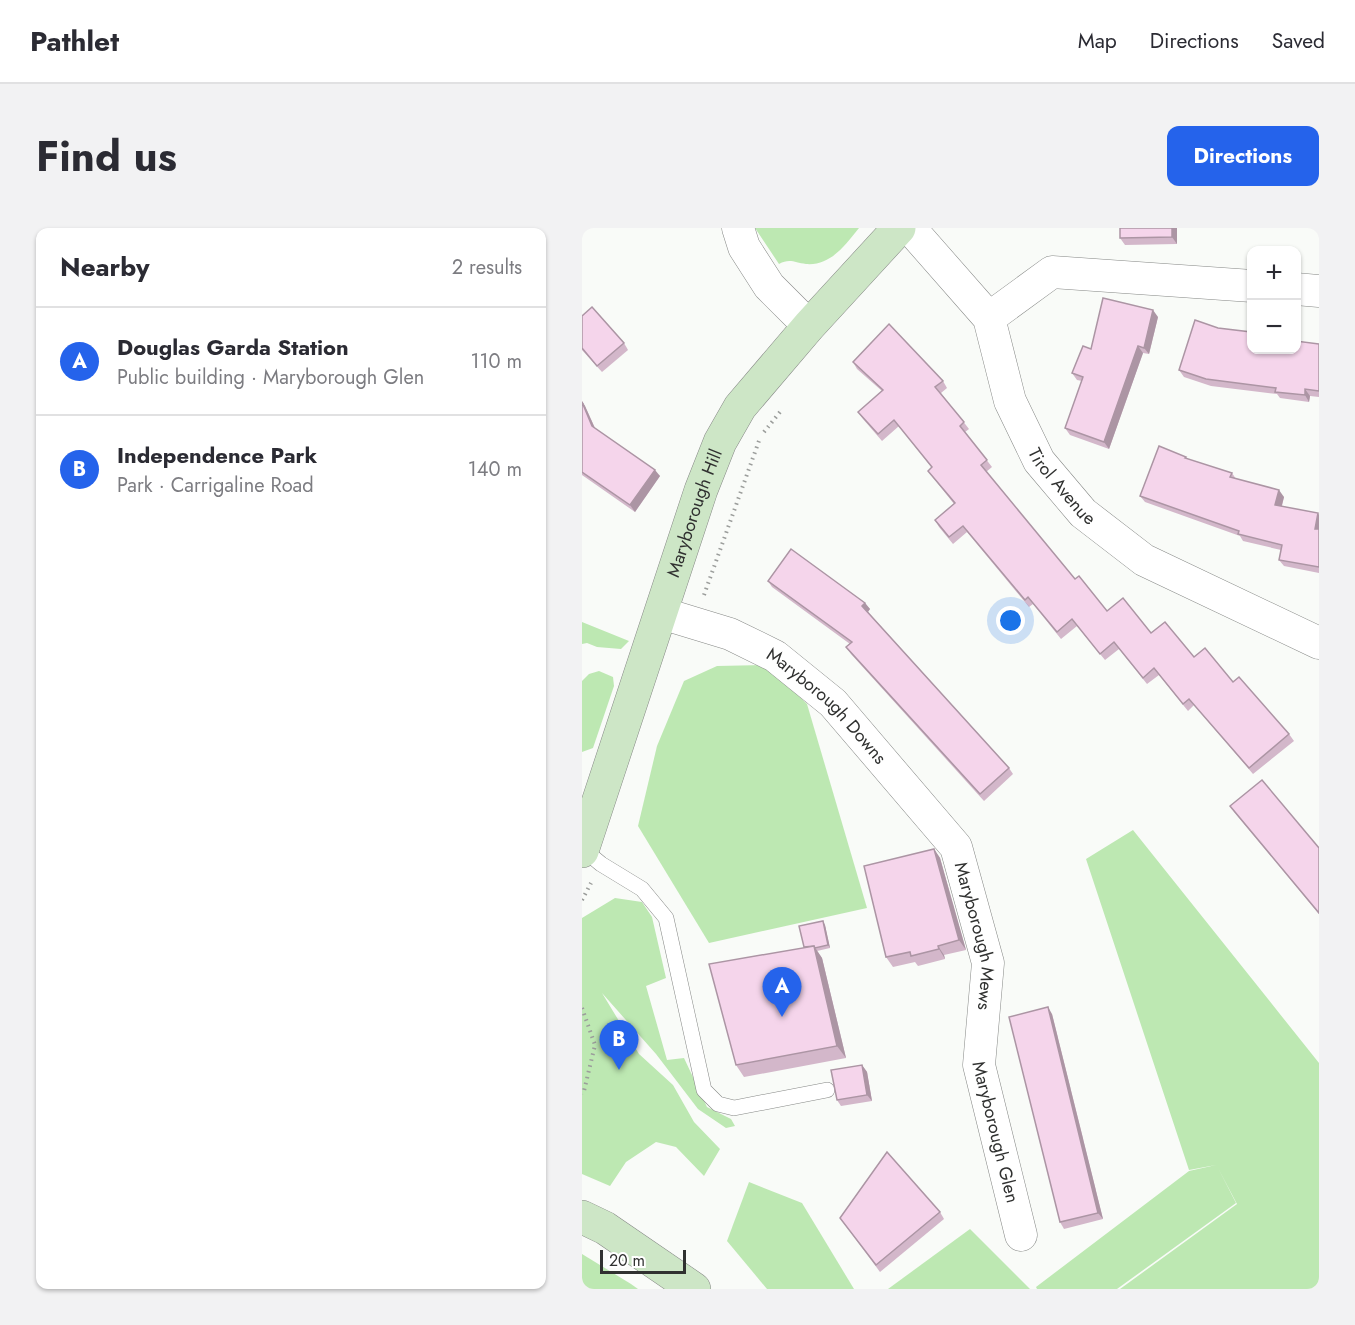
<!DOCTYPE html>
<html lang="en">
<head>
<meta charset="utf-8">
<style>
  body { margin:0; font-family:Jost,sans-serif; background:#f2f2f3; color:#2b2b33 }
  .controls { position:absolute; right:18px; top:18px; display:grid; overflow:hidden; border-radius:12px; box-shadow:0 2px 4px #0004 }
  .controls button { width:54px; height:54px; display:grid; place-items:center; padding:0; border:0; border-bottom:2px solid #e1e1e2; background:#fff; color:#2b2b33; font:30px sans-serif }
  .scale { position:absolute; left:18px; bottom:15px; width:86px; box-sizing:border-box; padding-left:6px; border:3px solid #303130; border-top:0; font-size:16px; line-height:21px; white-space:nowrap; color:#303130; -webkit-text-stroke:4px #fff; paint-order:stroke }
  .you { position:absolute; left:429px; top:393px; width:21px; height:21px; margin:-15px; border:4px solid #fff; border-radius:50%; background:#1a73e8; box-shadow:0 0 0 9px #1a73e833 }
  .badge { display:grid; place-items:center; width:39px; height:39px; border-radius:50%; background:#2563eb; color:#fff; font-size:20px; font-weight:700 }
  .pin { position:absolute; translate:-50% -50px; filter:drop-shadow(0 2px 3px #0008) }
  .pin::after { content:''; position:absolute; top:32px; width:21px; height:18px; background:inherit; clip-path:polygon(0 0,100% 0,50% 100%) }
  .list { margin:0; padding:0; list-style:none }
  h2 { display:flex; justify-content:space-between; align-items:center; height:78px; margin:0; padding:0 24px; font-size:26px }
  h2 small { font-size:20px; font-weight:400; color:#7c7c81 }
  .list li { display:grid; grid-template-columns:39px 1fr auto; gap:18px; align-items:center; box-sizing:border-box; height:108px; padding:0 24px; border-top:2px solid #e1e1e2 }
  .list b { display:block; font-size:22px; white-space:nowrap }
  .list p { margin:0; font-size:20px; white-space:nowrap; color:#7c7c81 }
  .list em { font-size:20px; font-style:normal; color:#7c7c81 }
  .map { position:relative; flex:none; width:737px; height:1061px; overflow:hidden; border-radius:12px }
  header { display:flex; align-items:center; gap:36px; box-sizing:border-box; height:84px; padding:0 30px; background:#fff; border-bottom:2px solid #e1e1e2 }
  header strong { font-size:28px }
  nav { display:flex; gap:33px; margin-inline-start:auto; font-size:21px }
  .intro { display:flex; align-items:center; justify-content:space-between; box-sizing:border-box; height:144px; padding:0 36px }
  h1 { margin:0; font-size:42px }
  .button { padding:15px 27px; border-radius:12px; background:#2563eb; color:#fff; font-size:21px; font-weight:700 }
  main { display:flex; gap:36px; padding:0 36px }
  aside { flex:1; background:#fff; border-radius:12px; box-shadow:0 2px 4px #0004 }
  .map>svg:first-child { display:block }
  .green { fill:#bde8b2 }
  .lines { fill:none; stroke-linecap:round; stroke-linejoin:round }
  .lane-casing { stroke:#868886; stroke-width:16 }
  .street-casing { stroke:#868886; stroke-width:33 }
  .secondary-casing { stroke:#868886; stroke-width:34 }
  .path { stroke:#9b9d9b; stroke-width:4; stroke-dasharray:1.5 4.5; stroke-linecap:butt }
  .lane { stroke:#fff; stroke-width:15 }
  .street { stroke:#fff; stroke-width:32 }
  .secondary { stroke:#cde6c6; stroke-width:33 }
  .wall { fill:#d3b7ca }
  .shaded-wall { fill:#ac95a4 }
  .building { fill:#f5d5eb; stroke:#ac95a4; stroke-width:1.5 }
  .labels { text-anchor:middle; dominant-baseline:central; stroke-width:6; stroke-linejoin:round; paint-order:stroke }
  .street-label { font-size:18px; fill:#303130; stroke:#fff }
</style>
</head>
<body>
<header>
<strong>Pathlet</strong>
<nav><a>Map</a><a>Directions</a><a>Saved</a></nav>
</header>
<div class="intro"><h1>Find us</h1><a class="button">Directions</a></div>
<main>
<aside>
<h2>Nearby<small>2 results</small></h2>
<ul class="list">
<li><span class="badge">A</span><div><b>Douglas Garda Station</b><p>Public building · Maryborough Glen</p></div><em>110 m</em></li>
<li><span class="badge">B</span><div><b>Independence Park</b><p>Park · Carrigaline Road</p></div><em>140 m</em></li>
</ul>
</aside>
<div class="map">
<svg width="737" height="1061" viewBox="0 0 737 1061">
  <rect width="100%" height="100%" fill="#f9fbf8"/>
  <g class="green">
    <path d="M173,0H277C263,17 249,38 224,36C213,35 208,30 197,36Z"/>
    <path d="M0,394L47,413L39,421L15,419L5,415L0,416Z"/>
    <path d="M186,437L225,476L285,680L127,715L56,598L75,518L102,453L135,438Z"/>
    <path d="M17,443L31,449L32,458L11,520L0,524V453L7,446Z"/>
    <path d="M551,602L737,835V1061H538L655,976L636,940L654,975L535,1061H455L454,1059L607,943L634,937L607,942L504,631Z"/>
    <path d="M33,670L60,674L70,689L84,750L64,758L85,832L102,830L125,879L149,891L153,898L144,900L116,881L74,826L20,765L57,826L91,857L112,894L138,921L122,948L94,919L74,914L44,934L28,958L0,946V690Z"/>
    <path d="M167,954L220,975L272,1061H185L145,1013Z"/>
    <path d="M388,1001L448,1061H306Z"/>
    <path d="M0,1026L49,1056L56,1061H0Z"/>
  </g>
  <g class="lines">
    <g class="lane-casing">
      <path id="lane" d="M1,621L19,636L60,661L84,690L122,862L136,876L152,880L245,862"/>
    </g>
    <g class="street-casing">
      <g id="street">
        <path d="M156,0L162,19L187,58L227,98"/>
        <path id="s1" d="M328,0L407,90L428,173L457,233L501,285L562,332L737,415"/>
        <path d="M714,61L737,63"/>
        <path d="M407,90L470,44L670,58"/>
        <path id="s2" d="M79,385L148,406L193,428L251,475L374,619L406,735L397,837L439,1007"/>
      </g>
    </g>
    <g class="secondary-casing">
      <g id="secondary">
        <path id="s3" d="M0,623L119,262L138,214L158,179L227,98L317,0"/>
        <path d="M0,989L23,1000L112,1061"/>
      </g>
    </g>
    <g class="path">
      <path d="M182,204L198,184"/>
      <path d="M122,367L178,210"/>
      <path d="M0,672L9,655"/>
      <path d="M0,780L13,817L2,863L0,866"/>
    </g>
    <use href="#lane" class="lane"/>
    <use href="#street" class="street"/>
    <use href="#secondary" class="secondary"/>
  </g>
  <g class="wall">
    <path d="M595,0V16L543,17L538,10Z"/>
    <path d="M0,88L42,115L46,122L20,144L0,122Z"/>
    <path d="M576,89L567,126L561,125L527,221L488,207L483,200L500,153L495,152L490,145Z"/>
    <path d="M737,116V169L728,168L727,174L698,170L695,166L629,158L602,149L597,142L669,122Z"/>
    <path d="M271,134L361,153L365,160L359,165L387,201L383,204L410,239L404,244L493,351L525,383L612,429L651,454L707,506L712,513L671,546L612,477L606,483L577,447L565,456L537,421L523,432L495,398L479,411L451,376L447,379L385,304L371,316L357,299L353,292L372,276L346,243L350,240L317,198L300,213L281,191L276,184L300,163L275,141Z"/>
    <path d="M0,173L3,178L13,200L78,248L53,284L0,247Z"/>
    <path d="M606,231L650,245L654,251L702,269L700,278L737,287V345L702,338L697,332L699,322L661,313L658,308L563,274L558,268Z"/>
    <path d="M186,353L283,375L288,381L286,384L427,540L431,546L402,573L269,426L264,419L268,416L190,359Z"/>
    <path d="M648,578L737,620V686L653,585Z"/>
    <path d="M352,621L358,630L384,722L362,727L363,731L336,738L333,734L311,739L304,729Z"/>
    <path d="M243,697L248,720L235,723L240,730L264,830L162,849L154,837L222,719Z"/>
    <path d="M470,786L521,991L482,1001L478,994Z"/>
    <path d="M280,837L285,844L290,873L259,878L255,872Z"/>
    <path d="M358,984L362,991L298,1044L258,990Z"/>
  </g>
  <g class="shaded-wall">
    <path d="M590,0H595V16L590,9Z"/>
    <path d="M571,82L576,89L567,126L562,120Z"/>
    <path d="M556,118L561,125L527,221L522,214Z"/>
    <path d="M723,161L728,168L727,174L723,167Z"/>
    <path d="M0,173L3,178L15,205L10,198Z"/>
    <path d="M73,242L78,248L53,284L48,277Z"/>
    <path d="M697,262L702,269L698,284L693,277Z"/>
    <path d="M736,285L737,287V307L733,301Z"/>
    <path d="M283,375L288,381L285,385L280,378Z"/>
    <path d="M352,621L358,630L384,722L377,712Z"/>
    <path d="M241,693L243,697L248,720L246,717Z"/>
    <path d="M232,718L240,730L264,830L255,818Z"/>
    <path d="M356,718L362,727L363,731L357,721Z"/>
    <path d="M466,779L470,786L521,991L516,985Z"/>
    <path d="M280,837L285,844L290,873L285,867Z"/>
  </g>
  <g class="building">
    <path d="M538,0H590V9L538,10Z"/>
    <path d="M521,70L571,82L562,120L556,118L522,214L483,200L501,149L490,145L501,118L509,121Z"/>
    <path d="M10,79L42,115L15,138L0,120V88Z"/>
    <path d="M613,92L636,100L669,104V122H714V113L737,116V163L723,161V167L693,164L694,160L624,151L597,142Z"/>
    <path d="M307,96L361,153L353,159L382,194L378,198L405,232L399,237L493,351L497,348L525,383L541,370L569,405L583,394L612,429L623,420L651,454L657,449L707,506L667,540L607,471L601,476L572,440L561,450L532,414L518,426L490,391L475,404L446,369L443,372L381,298L367,309L353,292L373,275L346,243L350,239L312,192L296,206L276,184L301,162L271,134Z"/>
    <path d="M0,174L10,198L73,242L48,277L0,244Z"/>
    <path d="M577,218L604,229L603,230L650,245L648,249L697,262L693,277L736,285L733,301H737V339L697,332L700,317L656,306L657,303L558,268Z"/>
    <path d="M209,321L283,375L280,378L427,540L398,566L264,419L270,414L186,353Z"/>
    <path d="M680,552L737,620V685L648,578Z"/>
    <path d="M352,621L377,712L356,718L357,721L329,728L328,724L304,729L282,638Z"/>
    <path d="M241,693L246,717L233,720L232,718L222,719L217,698Z"/>
    <path d="M232,718L255,818L154,837L127,736Z"/>
    <path d="M466,779L516,985L478,994L427,789Z"/>
    <path d="M280,837L285,867L255,872L249,842Z"/>
    <path d="M305,924L358,984L294,1037L258,990Z"/>
  </g>
  <g class="labels">
    <g class="street-label">
      <text stroke="none"><textPath href="#s1" startOffset="306">Tirol Avenue</textPath></text>
      <text stroke="none"><textPath href="#s3" startOffset="356">Maryborough Hill</textPath></text>
      <text stroke="none"><textPath href="#s2" startOffset="194">Maryborough Downs</textPath></text>
      <text stroke="none"><textPath href="#s2" startOffset="478">Maryborough Mews</textPath></text>
      <text stroke="none"><textPath href="#s2" startOffset="678">Maryborough Glen</textPath></text>
    </g>
  </g>
</svg>
<div class="controls">
<button>+</button>
<button>−</button>
</div>
<div class="scale">20 m</div>
<div class="you"></div>
<div class="pin badge" style="left:200px;top:789px">A</div>
<div class="pin badge" style="left:37px;top:842px">B</div>
</div>
</main>
</body>
</html>
